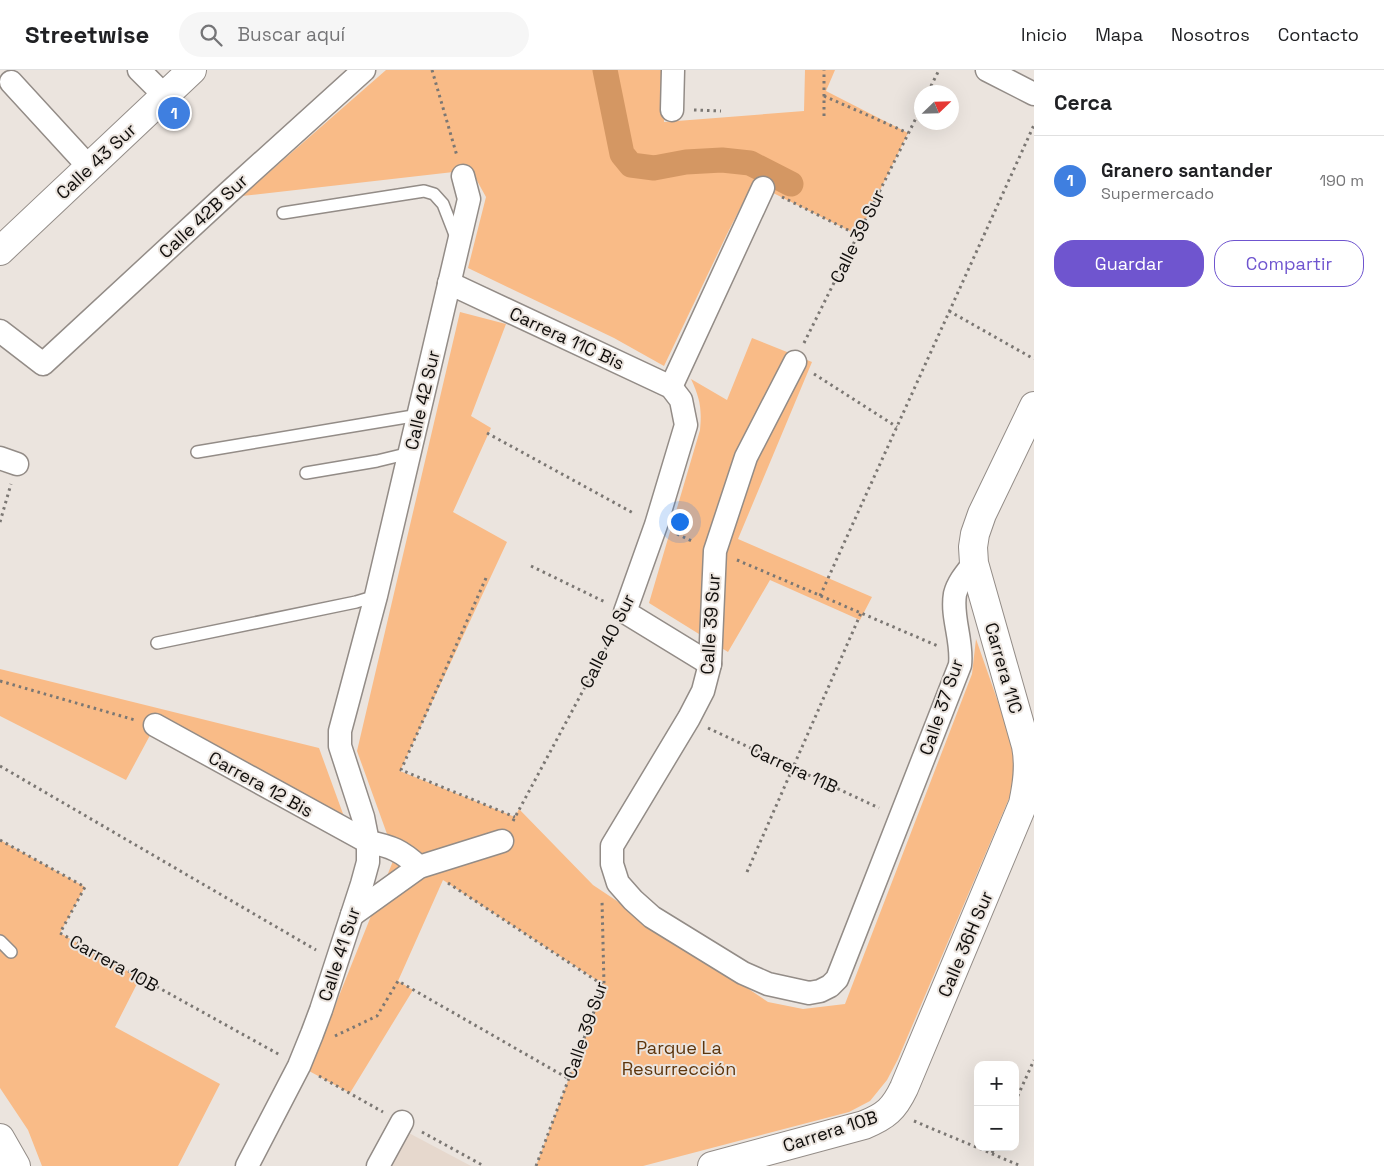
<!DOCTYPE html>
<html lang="es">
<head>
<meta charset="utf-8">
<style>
  body { margin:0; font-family:"Space Grotesk",sans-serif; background:#f6f6f6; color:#202124 }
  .controls { position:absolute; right:15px; bottom:15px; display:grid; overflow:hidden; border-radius:10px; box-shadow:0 5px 20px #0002 }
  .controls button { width:45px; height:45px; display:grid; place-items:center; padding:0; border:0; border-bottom:1px solid #e0e0e0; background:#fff; color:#202124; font:25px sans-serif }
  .compass { position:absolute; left:914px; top:15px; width:45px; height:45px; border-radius:50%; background:#fff; box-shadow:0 5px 20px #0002; rotate:67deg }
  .you { position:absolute; left:679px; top:451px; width:18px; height:18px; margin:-12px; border:4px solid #fff; border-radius:50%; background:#1a73e8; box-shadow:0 0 0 8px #1a73e833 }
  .badge { display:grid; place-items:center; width:32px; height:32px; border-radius:50%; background:#6f55cf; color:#fff; font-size:16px; font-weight:700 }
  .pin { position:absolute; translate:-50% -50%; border:2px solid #fff; box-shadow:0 1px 5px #0006 }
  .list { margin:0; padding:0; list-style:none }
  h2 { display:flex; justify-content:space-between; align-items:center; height:65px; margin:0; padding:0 20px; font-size:21px }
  h2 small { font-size:16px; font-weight:400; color:#757577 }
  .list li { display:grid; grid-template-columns:32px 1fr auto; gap:15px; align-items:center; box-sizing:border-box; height:90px; padding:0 20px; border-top:1px solid #e0e0e0 }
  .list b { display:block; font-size:19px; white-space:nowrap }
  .list p { margin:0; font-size:16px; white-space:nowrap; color:#757577 }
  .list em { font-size:16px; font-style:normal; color:#757577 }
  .actions { display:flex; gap:10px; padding:15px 20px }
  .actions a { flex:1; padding:11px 0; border:1px solid #6f55cf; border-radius:20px; text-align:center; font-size:18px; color:#6f55cf }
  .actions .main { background:#6f55cf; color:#fff }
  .icon { flex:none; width:28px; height:28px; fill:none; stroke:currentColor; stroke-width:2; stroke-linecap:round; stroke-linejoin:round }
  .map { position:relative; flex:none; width:1034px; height:1096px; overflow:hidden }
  header { display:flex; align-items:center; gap:30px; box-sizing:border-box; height:70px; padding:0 25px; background:#fff; border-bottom:1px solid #e0e0e0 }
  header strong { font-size:24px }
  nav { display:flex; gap:28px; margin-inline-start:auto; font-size:18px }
  .search { width:350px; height:45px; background:#f6f6f6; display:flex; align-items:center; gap:12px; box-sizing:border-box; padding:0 18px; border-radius:28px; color:#757577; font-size:19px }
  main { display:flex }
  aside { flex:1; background:#fff }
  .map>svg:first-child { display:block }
  .built { fill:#e6d8cd }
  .green { fill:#f9bb87 }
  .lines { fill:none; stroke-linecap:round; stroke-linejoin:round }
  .canal { stroke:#d49763; stroke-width:25 }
  .lane-casing { stroke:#938c87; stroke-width:14 }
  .street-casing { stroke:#938c87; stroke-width:25 }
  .secondary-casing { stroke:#938c87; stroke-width:30 }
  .path { stroke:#7b7773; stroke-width:3; stroke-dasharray:2.5 4; stroke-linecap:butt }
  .lane { stroke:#fff; stroke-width:11 }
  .street { stroke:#fff; stroke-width:22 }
  .secondary { stroke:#fff; stroke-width:28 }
  .labels { text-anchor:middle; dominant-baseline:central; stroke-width:4; stroke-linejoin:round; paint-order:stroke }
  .street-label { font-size:18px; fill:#100e0c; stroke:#ebe4de }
  .park-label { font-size:18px; fill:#5d350c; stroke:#ebe4de }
</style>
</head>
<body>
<header>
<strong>Streetwise</strong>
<div class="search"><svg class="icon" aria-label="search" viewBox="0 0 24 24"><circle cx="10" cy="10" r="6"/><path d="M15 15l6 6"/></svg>Buscar aquí</div>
<nav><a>Inicio</a><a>Mapa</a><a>Nosotros</a><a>Contacto</a></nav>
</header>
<main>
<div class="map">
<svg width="1034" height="1096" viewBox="0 0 1034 1096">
  <rect width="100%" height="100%" fill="#ebe4de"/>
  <path class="built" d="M407,1062L471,1096H389Z"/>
  <g class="green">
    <path d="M386,0H665L664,52L804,41L805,0H835L826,21L908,63L858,165L753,113L727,164L664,296L614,268L468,198L486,127L471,100L242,126Z"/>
    <path d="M460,242L506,254L471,346L491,358L453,442L507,472L400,701L515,747L519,739L593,815L768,932L803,939L845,934L972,604L976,569L1011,669L1018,694L1016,712L898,989L887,1010L870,1031L849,1042L643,1096H536L604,915L443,810L398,911L413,920L350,1023L309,1001L395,786L357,681Z"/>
    <path d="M752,268L812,292L738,469L872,527L860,550L770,510L728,582L649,533L700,360C702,339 700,328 691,309L727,330Z"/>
    <path d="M0,599L319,678L350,763L155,656L126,710L0,646Z"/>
    <path d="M0,770L85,817L60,863L140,908L115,957L220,1014L178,1096H42L28,1060L0,1018Z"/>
  </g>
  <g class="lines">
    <path class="canal" d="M605,0L622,84L631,95L654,98L686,92L722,90L750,93L791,114"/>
    <g class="lane-casing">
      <g id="lane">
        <path d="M283,143L424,121L434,124L443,134L457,170"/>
        <path d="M197,382L419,345"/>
        <path d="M306,403L377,391L410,383"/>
        <path d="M157,573L356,532L376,526"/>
        <path d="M0,871L11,882"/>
      </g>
    </g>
    <g class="street-casing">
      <g id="street">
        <path d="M139,0L165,26"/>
        <path d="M987,0L1034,24"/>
        <path d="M11,12L89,97"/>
        <path d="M672,40L673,0"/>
        <path d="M449,213L671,317L681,330L686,355L656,455L625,542L710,594"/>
        <path d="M0,261L43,294L228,123L364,0"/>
        <path d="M795,292L746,387L715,481L710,594L703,621L689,648L612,776V794L618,813L633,830L652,847L743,903L768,914L809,923L820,921L830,916L837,909L841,899L960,595C963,571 951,547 955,524C958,512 967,502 974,493"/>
        <path d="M671,317L763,118"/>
        <path d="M0,388L17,394"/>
        <path d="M155,655L368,772C391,776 402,781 419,797"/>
        <path d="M352,845L419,797L502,771"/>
        <path d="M247,1096L299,996L312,964L321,940L362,814L368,792V772L363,747L340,676V661L376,526L469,129L463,106"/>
        <path d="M378,1096L402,1052"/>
      </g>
    </g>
    <g class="secondary-casing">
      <g id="secondary">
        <path d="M0,181L192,0"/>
        <path d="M0,1068L16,1096"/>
        <path d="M712,1096L864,1055C886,1046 894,1039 904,1018L1023,734C1027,715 1030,696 1026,676L974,493L973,477L975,464L982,444L1034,336"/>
      </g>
    </g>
    <g class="path">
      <path d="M432,0L457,86"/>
      <path d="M928,22L939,0"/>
      <path d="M824,26L908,63"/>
      <path d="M694,40L721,41"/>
      <path d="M824,46V0"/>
      <path d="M782,127L858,165"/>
      <path d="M949,241L1034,289"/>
      <path d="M804,273L922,36"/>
      <path d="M814,304L897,357"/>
      <path d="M487,363L635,444"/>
      <path d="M0,452L11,414"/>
      <path d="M677,464L694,472"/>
      <path d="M737,490L938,576"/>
      <path d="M531,496L605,532"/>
      <path d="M486,508L401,700L515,747"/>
      <path d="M820,526L1034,55"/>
      <path d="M0,611L135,650"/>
      <path d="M708,658L879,738"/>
      <path d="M0,696L316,880"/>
      <path d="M513,751L614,563"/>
      <path d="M0,770L85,817L60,863L280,985"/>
      <path d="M747,802L861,543"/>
      <path d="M448,813L603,915"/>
      <path d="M335,966L377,946L398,911L569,1009"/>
      <path d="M319,1006L383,1042"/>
      <path d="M1015,1032L1034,990"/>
      <path d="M914,1051L1021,1096"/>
      <path d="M422,1062L484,1096"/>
      <path d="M992,1083L995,1077"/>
      <path d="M536,1096L604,915L602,830"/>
    </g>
    <use href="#lane" class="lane"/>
    <use href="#street" class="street"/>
    <use href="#secondary" class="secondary"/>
  </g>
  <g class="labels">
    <g class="street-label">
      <text transform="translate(96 91) rotate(-43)">Calle 43 Sur</text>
      <text transform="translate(203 146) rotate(-43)">Calle 42B Sur</text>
      <text transform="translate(857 166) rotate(-64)">Calle 39 Sur</text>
      <text transform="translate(567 268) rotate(25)">Carrera 11C Bis</text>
      <text transform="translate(422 330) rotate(-77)">Calle 42 Sur</text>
      <text transform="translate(710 554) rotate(-86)">Calle 39 Sur</text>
      <text transform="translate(607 571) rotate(-64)">Calle 40 Sur</text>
      <text transform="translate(1004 598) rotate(74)">Carrera 11C</text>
      <text transform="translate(941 637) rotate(-71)">Calle 37 Sur</text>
      <text transform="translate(794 698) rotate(25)">Carrera 11B</text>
      <text transform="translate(261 714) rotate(29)">Carrera 12 Bis</text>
      <text transform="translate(965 874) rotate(-67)">Calle 36H Sur</text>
      <text transform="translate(339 884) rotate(-72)">Calle 41 Sur</text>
      <text transform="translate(114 893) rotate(29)">Carrera 10B</text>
      <text transform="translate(585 960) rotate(-71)">Calle 39 Sur</text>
      <text transform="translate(830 1061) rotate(-18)">Carrera 10B</text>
    </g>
    <g class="park-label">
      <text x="679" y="977">Parque La<tspan x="679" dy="21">Resurrección</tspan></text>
    </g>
  </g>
</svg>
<div class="controls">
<button>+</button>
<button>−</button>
</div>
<svg class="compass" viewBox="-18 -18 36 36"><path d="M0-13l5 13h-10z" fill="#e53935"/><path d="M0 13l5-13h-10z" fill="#757577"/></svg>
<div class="you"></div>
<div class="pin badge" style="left:174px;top:43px;background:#3f7fe0">1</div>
</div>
<aside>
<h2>Cerca<small></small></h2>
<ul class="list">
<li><span class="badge" style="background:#3f7fe0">1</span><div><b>Granero santander</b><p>Supermercado</p></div><em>190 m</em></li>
</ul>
<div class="actions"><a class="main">Guardar</a><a>Compartir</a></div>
</aside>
</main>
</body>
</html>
